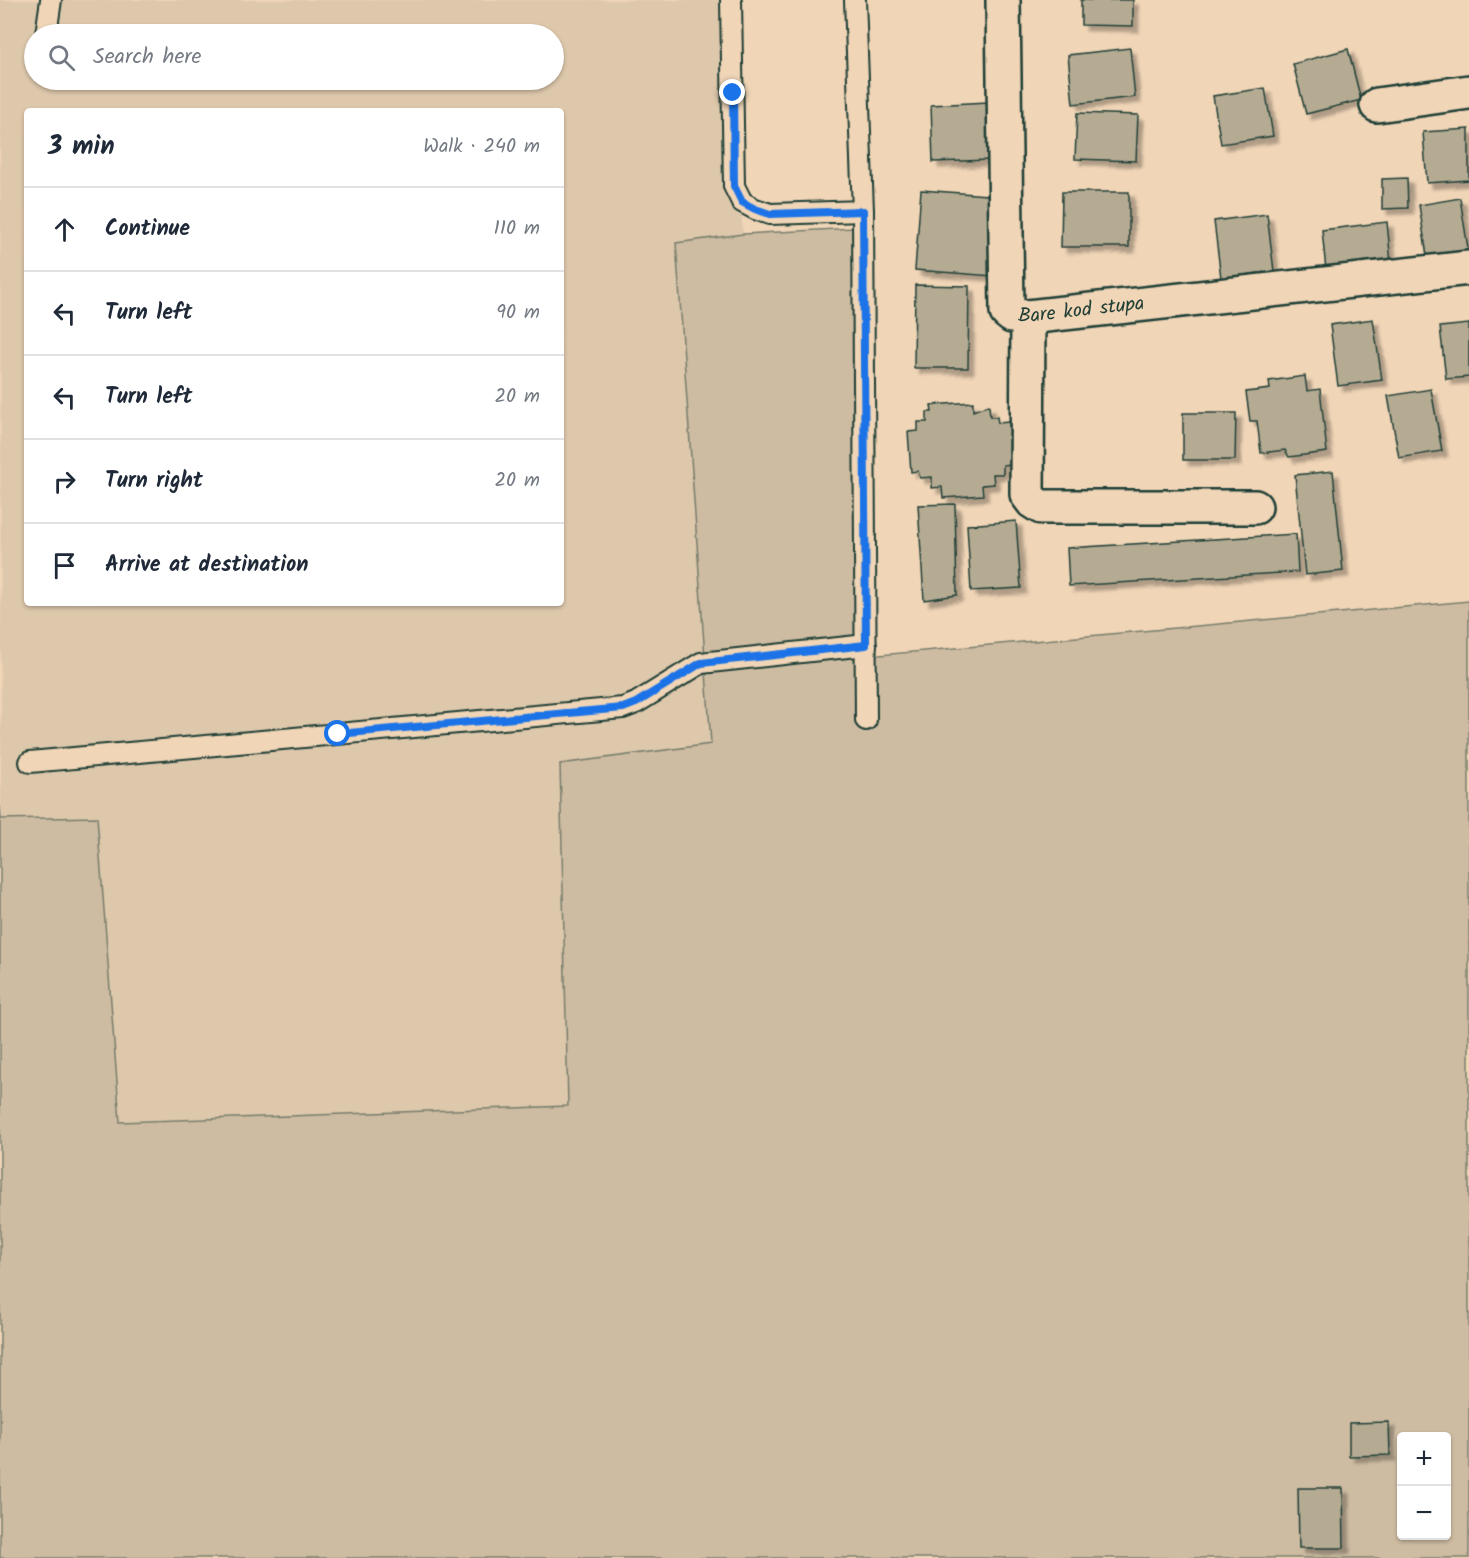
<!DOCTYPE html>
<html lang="en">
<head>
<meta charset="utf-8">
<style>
  body { margin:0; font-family:Kalam,sans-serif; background:#f6f6f7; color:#1f2937 }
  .controls { position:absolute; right:18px; bottom:18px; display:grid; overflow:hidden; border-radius:6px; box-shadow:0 2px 4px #0004 }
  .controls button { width:54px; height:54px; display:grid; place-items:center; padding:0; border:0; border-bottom:2px solid #e0e1e3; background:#fff; color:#1f2937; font:30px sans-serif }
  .stop { position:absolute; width:18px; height:18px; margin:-14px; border:4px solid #1a73e8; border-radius:50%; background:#fff }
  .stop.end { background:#1a73e8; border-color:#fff; box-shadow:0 2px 6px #0008 }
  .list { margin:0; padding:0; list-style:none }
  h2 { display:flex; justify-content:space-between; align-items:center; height:78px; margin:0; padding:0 24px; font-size:26px }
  h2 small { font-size:20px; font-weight:400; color:#747a83 }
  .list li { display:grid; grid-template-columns:39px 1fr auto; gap:18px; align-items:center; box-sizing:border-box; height:84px; padding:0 24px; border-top:2px solid #e0e1e3 }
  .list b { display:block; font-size:22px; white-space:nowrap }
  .list em { font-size:20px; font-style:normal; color:#747a83 }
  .icon { flex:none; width:33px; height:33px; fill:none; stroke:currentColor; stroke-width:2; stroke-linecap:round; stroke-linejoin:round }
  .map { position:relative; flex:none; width:1469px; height:1558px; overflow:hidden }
  .search { position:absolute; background:#fff; box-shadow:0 2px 4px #0004; left:24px; top:24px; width:540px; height:66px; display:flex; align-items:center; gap:15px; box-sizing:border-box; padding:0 21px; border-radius:33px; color:#747a83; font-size:22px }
  .panel { position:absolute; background:#fff; box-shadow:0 2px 4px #0004; left:24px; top:108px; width:540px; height:498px; border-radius:6px }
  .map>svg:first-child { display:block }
  .built { fill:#dec8ac; fill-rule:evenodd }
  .green { fill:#cebca2; stroke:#767c6b; stroke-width:1.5; fill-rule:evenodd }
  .building { fill:#b5ab93; stroke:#1f3d34; stroke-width:1.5; filter:url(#shadow) }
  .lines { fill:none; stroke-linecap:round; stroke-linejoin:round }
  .service-casing { stroke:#1f3d34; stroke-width:24 }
  .minor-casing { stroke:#1f3d34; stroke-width:38 }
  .service { stroke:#f0d5b7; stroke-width:20 }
  .minor { stroke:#f0d5b7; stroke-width:33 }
  .route { stroke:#1a73e8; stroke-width:8 }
  .labels { text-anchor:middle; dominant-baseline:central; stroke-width:5; stroke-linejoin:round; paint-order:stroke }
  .street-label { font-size:20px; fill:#1f3d34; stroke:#f0d5b7 }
</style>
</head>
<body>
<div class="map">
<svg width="1469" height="1558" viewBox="0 0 1469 1558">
  <defs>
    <filter id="shadow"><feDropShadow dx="5.5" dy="5.5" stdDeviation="1.5" flood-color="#0004"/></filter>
  </defs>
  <rect width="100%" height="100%" fill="#f0d5b7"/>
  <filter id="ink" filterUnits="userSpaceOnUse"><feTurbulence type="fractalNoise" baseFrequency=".0167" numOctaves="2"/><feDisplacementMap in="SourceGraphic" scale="12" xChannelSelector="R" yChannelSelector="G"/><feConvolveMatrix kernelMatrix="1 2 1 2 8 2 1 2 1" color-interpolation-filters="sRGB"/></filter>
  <g filter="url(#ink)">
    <path class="built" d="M0,0H723L743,234L676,244L711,744L560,764L568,1106L119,1122L97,817L1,819ZM34,34H554V80H34ZM27,111H561V603H27Z"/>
    <path class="green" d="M855,228L858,657L1469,601V1558H0V806L1,819L97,817L120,1122L568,1106L560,764L711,744L676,243L743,234ZM1402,1436H1446V1536H1402Z"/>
    <g class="building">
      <path d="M1081,0H1133V26L1081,25Z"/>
      <path d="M1130,48L1135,97L1073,104L1068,55Z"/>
      <path d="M1348,49L1361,100L1306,114L1293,64Z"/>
      <path d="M1265,88L1273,136L1221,144L1213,96Z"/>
      <path d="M988,102L990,160L933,162L931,105Z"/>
      <path d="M1077,113L1138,115L1136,161L1075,159Z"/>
      <path d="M1469,129V180L1427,183L1423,132Z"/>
      <path d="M1407,178L1408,208L1382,209V179Z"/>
      <path d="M921,190L1000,196L993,276L915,270Z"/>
      <path d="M1062,192H1129V247H1061Z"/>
      <path d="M1460,198L1469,255L1428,262L1419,205Z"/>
      <path d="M1267,214L1274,271L1221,278L1214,221Z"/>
      <path d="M1387,222L1391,263L1326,270L1322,230Z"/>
      <path d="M915,285L969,286L968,368H914Z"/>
      <path d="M1373,319L1382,380L1338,386L1330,325Z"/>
      <path d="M1469,324V377L1446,379L1440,327Z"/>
      <path d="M1305,376L1307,391L1320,389L1327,452L1289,457L1285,450L1261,453L1257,421H1250L1246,392L1270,389L1269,381Z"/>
      <path d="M1431,389L1442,451L1399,458L1388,396Z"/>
      <path d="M973,402V411L989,405L990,417H997L998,423L1009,422L1012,464L1003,465V474H993L994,484L982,485L983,495L943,498L942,487L932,488V477L920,478L918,471L911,472L908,432L918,431V422H927V412H932L931,405Z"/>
      <path d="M1183,413H1236L1235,460H1183Z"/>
      <path d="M1333,471L1343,571L1305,575L1295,475Z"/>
      <path d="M955,504L957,595L924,600L918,505Z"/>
      <path d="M1016,521L1021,588L971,591L967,525Z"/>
      <path d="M1296,534L1298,572L1069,586L1067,548Z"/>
      <path d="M1389,1422L1390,1455L1349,1456V1423Z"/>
      <path d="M1298,1488H1343L1344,1548H1299Z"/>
    </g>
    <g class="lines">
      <g class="service-casing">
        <g id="service">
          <path d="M731,0L734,186L742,202L755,209L770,214L863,211"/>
          <path d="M855,0L863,211L866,720"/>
          <path d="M46,34L51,0"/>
          <path d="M30,762L623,708L636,703L701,663L866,645"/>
        </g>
      </g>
      <g class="minor-casing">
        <g id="minor">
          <path id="s1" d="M1003,0L1007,312L1012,316L1028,317L1469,268"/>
          <path d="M1377,105L1469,92"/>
          <path d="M1028,317L1027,494L1033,502L1041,507H1255"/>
        </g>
      </g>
      <use href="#service" class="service"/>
      <use href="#minor" class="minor"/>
    </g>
  </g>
  <g class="lines" filter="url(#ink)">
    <path class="route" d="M338,734L623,708L636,703L701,663L866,645L863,211L770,214L755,209L742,202L734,186L733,93"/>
  </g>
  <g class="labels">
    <g class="street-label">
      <text stroke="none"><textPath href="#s1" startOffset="388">Bare kod stupa</textPath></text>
    </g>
  </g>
</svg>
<div class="controls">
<button>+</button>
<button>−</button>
</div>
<div class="stop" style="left:338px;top:734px"></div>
<div class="stop end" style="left:733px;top:93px"></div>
<div class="search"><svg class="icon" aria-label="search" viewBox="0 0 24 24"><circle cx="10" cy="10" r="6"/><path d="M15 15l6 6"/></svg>Search here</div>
<section class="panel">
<h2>3 min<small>Walk · 240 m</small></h2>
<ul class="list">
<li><svg class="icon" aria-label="ahead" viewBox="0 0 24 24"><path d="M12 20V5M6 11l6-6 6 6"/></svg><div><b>Continue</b></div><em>110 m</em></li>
<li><svg class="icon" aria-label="left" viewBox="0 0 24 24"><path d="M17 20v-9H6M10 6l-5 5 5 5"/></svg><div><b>Turn left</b></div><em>90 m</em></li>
<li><svg class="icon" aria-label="left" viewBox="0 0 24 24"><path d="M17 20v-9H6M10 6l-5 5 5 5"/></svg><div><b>Turn left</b></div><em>20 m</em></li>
<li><svg class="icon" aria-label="right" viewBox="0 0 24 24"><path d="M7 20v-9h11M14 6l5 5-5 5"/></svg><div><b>Turn right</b></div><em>20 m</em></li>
<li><svg class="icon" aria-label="arrive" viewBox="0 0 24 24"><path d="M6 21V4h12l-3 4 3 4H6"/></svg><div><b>Arrive at destination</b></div></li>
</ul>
</section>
</div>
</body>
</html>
